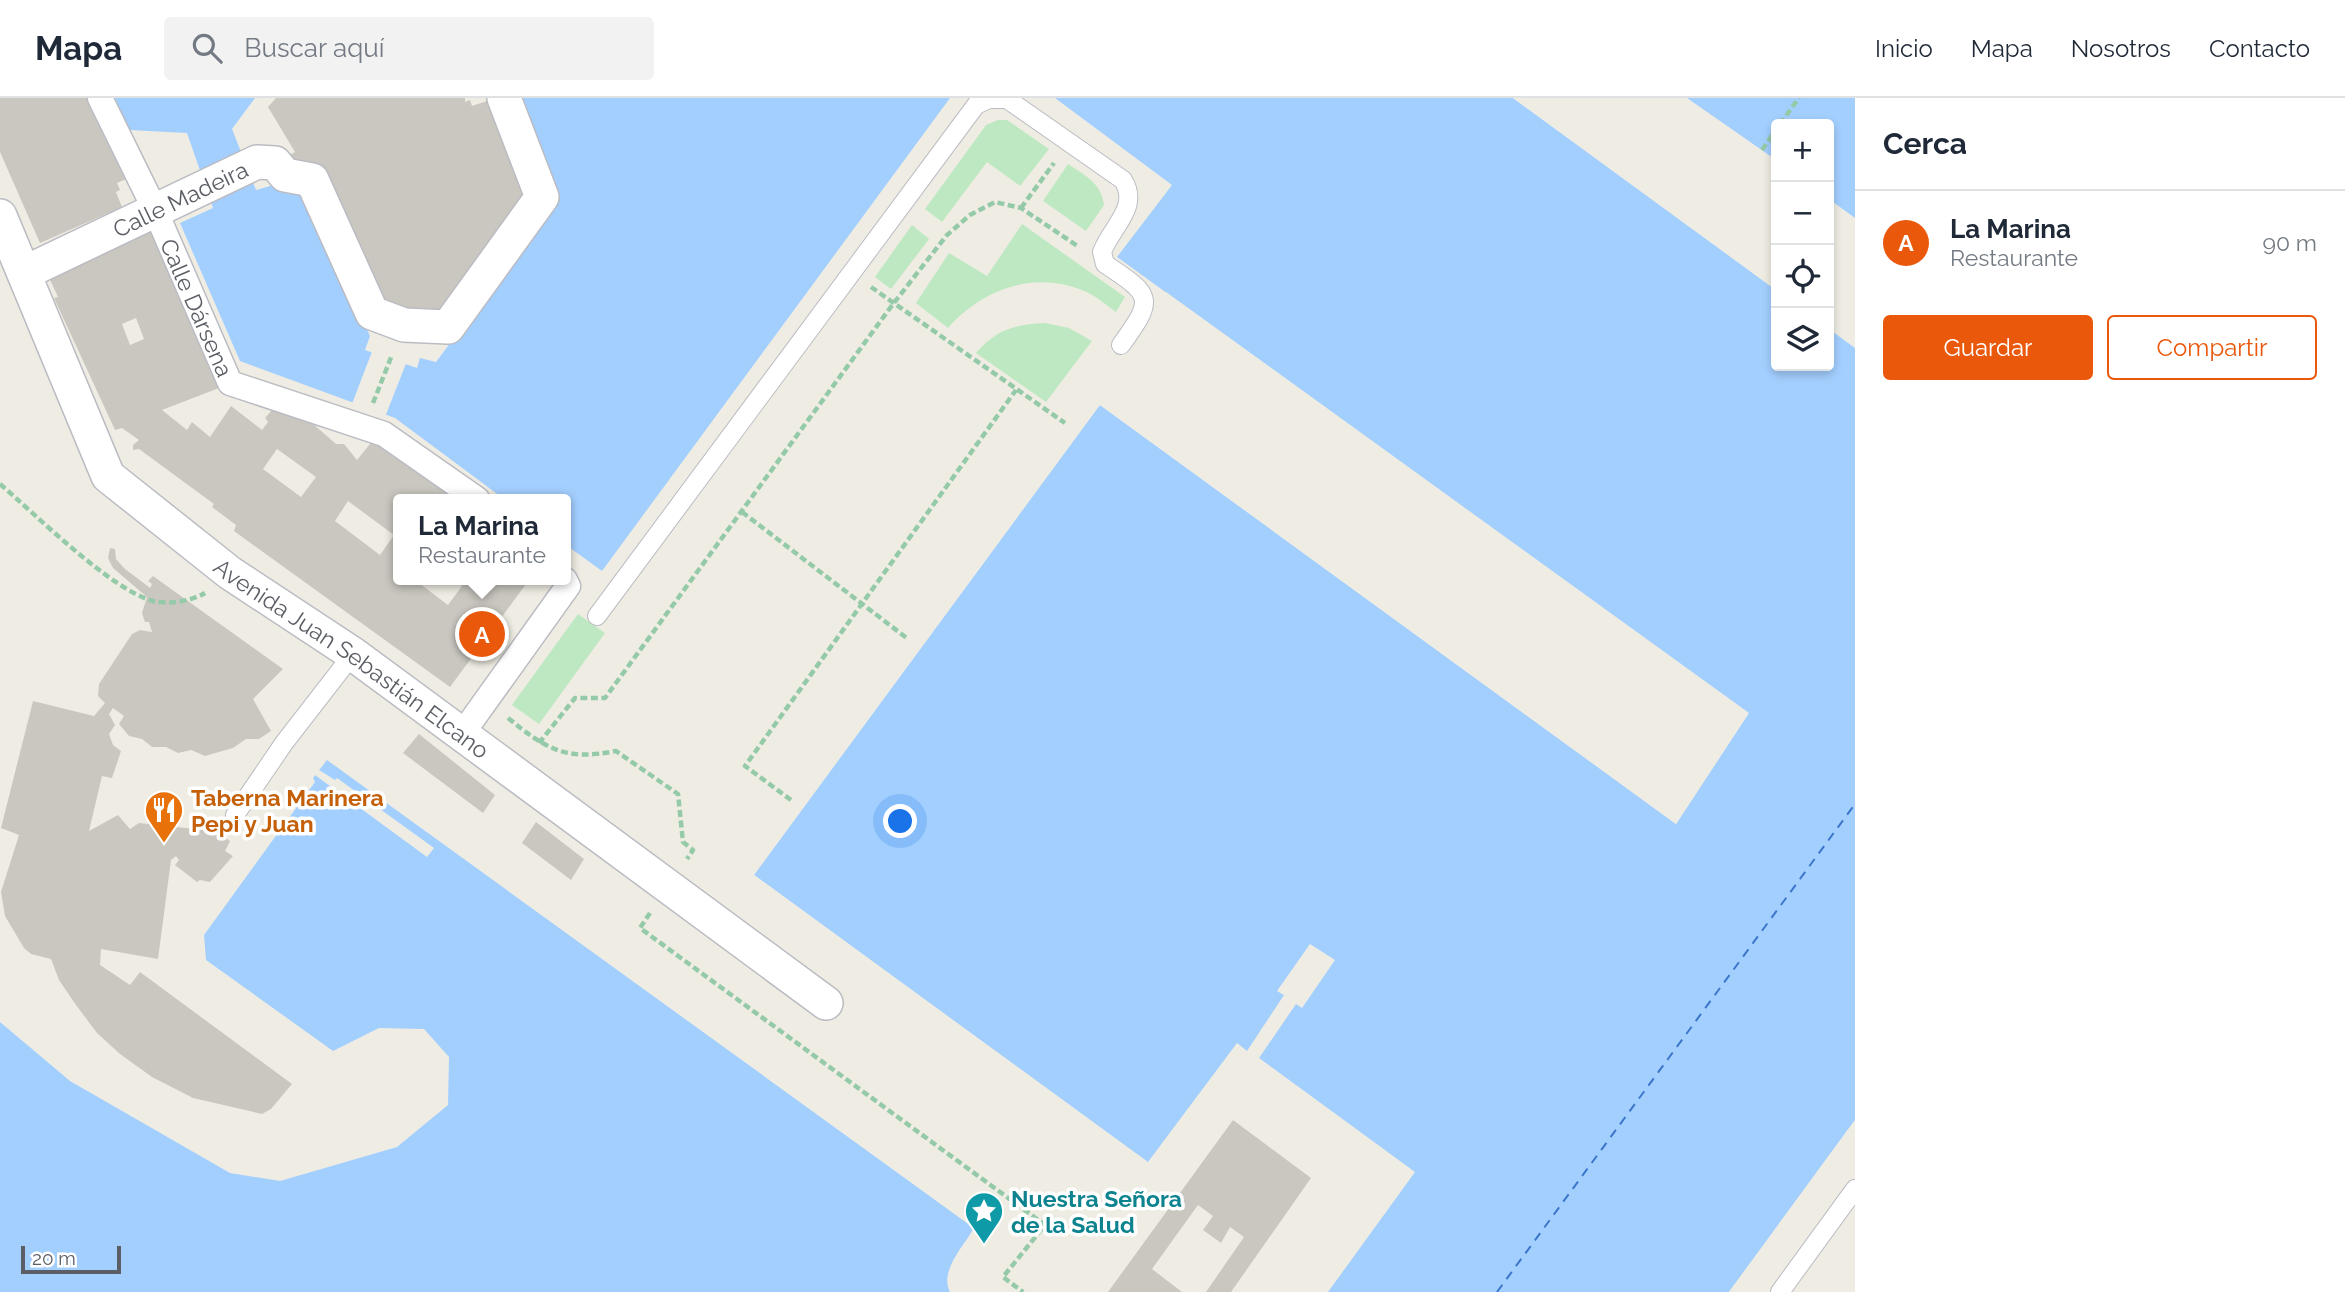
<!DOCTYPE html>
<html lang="es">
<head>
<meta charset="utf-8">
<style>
  body { margin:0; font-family:Raleway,sans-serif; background:#f2f2f3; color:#1f2937 }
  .controls { position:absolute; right:21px; top:21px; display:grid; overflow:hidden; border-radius:7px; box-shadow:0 4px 10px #0003 }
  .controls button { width:63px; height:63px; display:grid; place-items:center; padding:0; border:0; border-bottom:2px solid #e0e1e3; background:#fff; color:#1f2937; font:35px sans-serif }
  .scale { position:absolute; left:21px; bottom:18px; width:100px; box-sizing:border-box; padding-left:7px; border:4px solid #5b5e65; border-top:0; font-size:19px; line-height:24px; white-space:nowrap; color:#5b5e65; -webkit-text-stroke:5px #fff; paint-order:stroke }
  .you { position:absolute; left:901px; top:724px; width:24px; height:24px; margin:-18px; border:5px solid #fff; border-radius:50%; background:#1a73e8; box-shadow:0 0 0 10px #1a73e833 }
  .badge { display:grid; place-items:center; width:46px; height:46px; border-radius:50%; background:#ea580c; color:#fff; font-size:23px; font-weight:700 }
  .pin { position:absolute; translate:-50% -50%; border:4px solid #fff; box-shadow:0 2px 7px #0006 }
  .popup { position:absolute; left:393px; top:396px; width:178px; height:91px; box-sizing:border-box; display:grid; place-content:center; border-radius:7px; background:#fff; filter:drop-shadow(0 2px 5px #0005); font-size:23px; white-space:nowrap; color:#747a83 }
  .popup b { font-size:26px; color:#1f2937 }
  .popup::after { content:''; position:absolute; left:50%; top:100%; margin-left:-14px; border:14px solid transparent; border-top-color:#fff }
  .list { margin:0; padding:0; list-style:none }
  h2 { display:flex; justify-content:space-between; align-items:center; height:91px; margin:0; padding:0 28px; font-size:30px }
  h2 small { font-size:23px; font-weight:400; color:#747a83 }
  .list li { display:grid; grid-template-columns:46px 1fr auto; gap:21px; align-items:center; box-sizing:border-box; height:105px; padding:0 28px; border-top:2px solid #e0e1e3 }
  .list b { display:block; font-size:26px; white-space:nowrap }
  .list p { margin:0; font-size:23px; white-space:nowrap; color:#747a83 }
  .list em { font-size:23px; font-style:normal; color:#747a83 }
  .actions { display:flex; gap:14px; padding:21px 28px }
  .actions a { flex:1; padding:16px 0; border:2px solid #ea580c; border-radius:7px; text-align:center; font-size:24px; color:#ea580c }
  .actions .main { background:#ea580c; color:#fff }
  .icon { flex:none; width:38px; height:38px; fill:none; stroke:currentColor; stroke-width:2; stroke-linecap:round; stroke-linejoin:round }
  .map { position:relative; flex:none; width:1855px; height:1194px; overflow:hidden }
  header { display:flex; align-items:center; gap:42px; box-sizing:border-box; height:98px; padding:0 35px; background:#fff; border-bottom:2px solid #e0e1e3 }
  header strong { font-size:33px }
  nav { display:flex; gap:38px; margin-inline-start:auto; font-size:24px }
  .search { width:490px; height:63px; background:#f2f2f3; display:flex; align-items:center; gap:18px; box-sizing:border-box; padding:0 24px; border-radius:7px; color:#747a83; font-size:26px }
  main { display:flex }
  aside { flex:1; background:#fff }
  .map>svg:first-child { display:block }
  .green { fill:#bde8c1 }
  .water { fill:#a3cfff }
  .pier { fill:#efede3 }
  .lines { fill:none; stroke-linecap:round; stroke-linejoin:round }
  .ferry { stroke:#3c76cb; stroke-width:2; stroke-dasharray:9 7; stroke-linecap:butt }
  .building { fill:#cac7c0; fill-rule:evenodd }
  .service-casing { stroke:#bbbcc3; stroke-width:20 }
  .pedestrian-casing { stroke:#bbbcc3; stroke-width:27 }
  .minor-casing { stroke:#bbbcc3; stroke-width:36 }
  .path { stroke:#95caa9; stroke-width:4.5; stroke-dasharray:7 3.5; stroke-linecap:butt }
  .service { stroke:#fff; stroke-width:18 }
  .pedestrian { stroke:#fff; stroke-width:24 }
  .minor { stroke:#fff; stroke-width:33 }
  .labels { text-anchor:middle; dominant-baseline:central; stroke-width:7; stroke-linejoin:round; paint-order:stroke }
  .street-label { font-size:23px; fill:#5b5e65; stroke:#fff }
  .food-label { font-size:23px; font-weight:bold; fill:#c56008; stroke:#fff; text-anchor:start }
  .culture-label { font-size:23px; font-weight:bold; fill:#0d838f; stroke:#fff; text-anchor:start }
</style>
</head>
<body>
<header>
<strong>Mapa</strong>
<div class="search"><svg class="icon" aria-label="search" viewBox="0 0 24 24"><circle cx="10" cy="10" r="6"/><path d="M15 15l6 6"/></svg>Buscar aquí</div>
<nav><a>Inicio</a><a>Mapa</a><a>Nosotros</a><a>Contacto</a></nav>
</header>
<main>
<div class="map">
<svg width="1855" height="1194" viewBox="0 0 1855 1194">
  <rect width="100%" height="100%" fill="#efede3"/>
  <g class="green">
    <path d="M998,22H1007L1049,51L1020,88L987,64L942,124L925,111L986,27Z"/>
    <path d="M1068,66C1086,78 1101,85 1104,107L1086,133L1043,103Z"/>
    <path d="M1022,126L1125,199L1116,214C1106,207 1095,197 1084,193C1034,172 982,191 948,230L916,205L949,155L987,178Z"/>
    <path d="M912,127L929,141L891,191L875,179Z"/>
    <path d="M1045,225L1069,230L1092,243L1046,304L976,255C997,231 1013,227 1045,225Z"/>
    <path d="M578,516L605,535L539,626L512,607Z"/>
  </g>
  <g class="water">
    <path d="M115,0H255L232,31L256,92L270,88L305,92L370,238L365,252L417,270L420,260L436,264L556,103L514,0H950L602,473L566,447V401H504L395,320L240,263L180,125L213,110L187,35L129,32Z"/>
    <path d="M1055,0H1513L1776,192V268H1829V231L1855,250V1022L1729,1194H1328L1415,1074L1259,960L1296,906L1302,910L1335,862L1310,846L1277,893L1284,897L1247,953L1237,945L1148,1064L754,777L1100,307L1676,726L1748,616L1117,159L1172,87Z"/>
    <path d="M1687,0H1855V120L1829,101V26H1776V62Z"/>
    <path d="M327,662L974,1130C964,1148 939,1173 950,1194H0V924L70,983L230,1075L280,1083L397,1049L448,1007L449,959L424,931L379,930L333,953L206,862L204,837L315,684L313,680Z"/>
  </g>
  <g class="pier">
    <path d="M1513,0H1519L1776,188V192Z"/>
    <path d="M1166,194L1749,615L1676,726L1100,307L1102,304L1675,721L1744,616L1165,197Z"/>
    <path d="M373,251L407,263L385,319L352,306Z"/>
    <path d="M319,672L335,682L337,680L434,750L427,759L315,677Z"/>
    <path d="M754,777L1069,1007L1067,1010L752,780Z"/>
    <path d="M662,900L976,1127L974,1130L660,902Z"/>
    <path d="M1855,1022L1849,1036L1734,1194H1729Z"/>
  </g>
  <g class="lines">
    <path class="ferry" d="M1497,1194L1855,706"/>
  </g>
  <g class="building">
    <path d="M0,0H99L133,78L117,85L120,92L116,94L122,109L40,145L0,54Z"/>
    <path d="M276,0H465V4L470,2L472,8L490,2L535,92L448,220L376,214L299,77L290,57L295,54L268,9Z"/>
    <path d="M150,130L219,290L162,312L187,332L192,324L210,339L231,308L262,332L268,324L265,320L278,305L305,319L336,346H344L357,362L374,341L456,401H398V482H415L448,507L462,488L454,482H529L450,589L234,433L236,427L212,409L214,406L139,351L133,352V347L139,342L122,330L115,332L54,200L58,199L47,175L72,169L129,144L128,140ZM136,220L144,241L130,247L122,226ZM277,351L316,379L301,399L263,371ZM348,403L394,437L380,457L335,423Z"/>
    <path d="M110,450L115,451L116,461L125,471L141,483L150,490L152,486L148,483L153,478L283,571L253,601L271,633L259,641H246L233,650L205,658L191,652L178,655L166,649H152L142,641L129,638L119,626L124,618L113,610L109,616L115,627L109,636L113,647L121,653L112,680L102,678L89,733L118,717L130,731L139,725L195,731L201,722L230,743L225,753L233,758L210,784L200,782L197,784L175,767L179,762L176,758L171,762L158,861L101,851L100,867L130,887L140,874L292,986L271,1011L262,1016L193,1000L152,979L120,956L97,935L76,907L59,882L51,861L31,856L24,850L5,818L1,794L19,737L1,730L33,603L94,618L105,605L98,598L99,586L132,536L140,532L152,534L149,524H145L142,515L147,499L113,470L108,460Z"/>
    <path d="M419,636L495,697L483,715L403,655Z"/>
    <path d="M536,724L584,761L571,782L522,745Z"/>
    <path d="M1233,1022L1311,1080L1231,1194H1206L1244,1139L1230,1129L1221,1145L1203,1132L1213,1118L1198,1107L1152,1171L1182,1194H1108Z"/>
  </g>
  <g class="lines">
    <g class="service-casing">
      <g id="service">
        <path d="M597,518L976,7L989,1H1007L1123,82C1140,109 1112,128 1102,154L1105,166C1154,198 1154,201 1121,247"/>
        <path d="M235,717L284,645L353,556"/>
        <path d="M1780,1194L1855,1091"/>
      </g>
    </g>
    <g class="pedestrian-casing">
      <g id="pedestrian">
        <path id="s1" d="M100,0L155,112L230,285L384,336L477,401"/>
        <path d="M462,636L568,488L565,482"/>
      </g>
    </g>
    <g class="minor-casing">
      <g id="minor">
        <path id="s2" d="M0,118L108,378L230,475L353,556L826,905"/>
        <path id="s3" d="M24,175L257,64L275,65L285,77L312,82L372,215L404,227L448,229L542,99L504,0"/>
      </g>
    </g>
    <g class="path">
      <path d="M1780,26L1799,0"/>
      <path d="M1762,52L1776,32"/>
      <path d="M1021,110L1054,65"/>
      <path d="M871,189L1065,325"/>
      <path d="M373,305L392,257"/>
      <path d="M0,386C35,416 111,492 153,503C169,507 191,503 205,495"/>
      <path d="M742,414L908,541"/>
      <path d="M508,620C546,651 565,663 616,653L678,696L683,744L693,752L687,761"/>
      <path d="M539,645L575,600H605L893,206L947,137L970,117L995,104L1021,110L1079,149"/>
      <path d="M791,702L745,668L1016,292"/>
      <path d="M650,815L640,830L1045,1127L1003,1179L1023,1194"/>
    </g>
    <use href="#service" class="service"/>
    <use href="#pedestrian" class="pedestrian"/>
    <use href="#minor" class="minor"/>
  </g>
  <defs>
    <g id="restaurant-pin" transform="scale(2.0125)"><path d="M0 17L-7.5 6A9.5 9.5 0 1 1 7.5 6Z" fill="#e8710a" stroke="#fff"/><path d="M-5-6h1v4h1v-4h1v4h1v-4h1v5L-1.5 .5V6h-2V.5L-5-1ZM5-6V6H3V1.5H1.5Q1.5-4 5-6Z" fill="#fff"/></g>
    <g id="sight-pin" transform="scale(2.0125)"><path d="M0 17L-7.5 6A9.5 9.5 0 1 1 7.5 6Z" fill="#0f9aa8" stroke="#fff"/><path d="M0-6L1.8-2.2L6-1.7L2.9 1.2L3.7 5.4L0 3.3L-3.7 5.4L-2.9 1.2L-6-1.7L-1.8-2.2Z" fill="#fff"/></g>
  </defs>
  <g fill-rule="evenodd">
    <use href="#restaurant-pin" x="164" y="712"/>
    <use href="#sight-pin" x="984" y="1113"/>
  </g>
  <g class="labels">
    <g class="street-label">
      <text stroke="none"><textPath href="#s3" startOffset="173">Calle Madeira</textPath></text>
      <text stroke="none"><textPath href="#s1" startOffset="231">Calle Dársena</textPath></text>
      <text stroke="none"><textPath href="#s2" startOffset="586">Avenida Juan Sebastián Elcano</textPath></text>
    </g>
    <g class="food-label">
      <text x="191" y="699">Taberna Marinera<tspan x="191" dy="26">Pepi y Juan</tspan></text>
    </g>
    <g class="culture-label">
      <text x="1011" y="1100">Nuestra Señora<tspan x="1011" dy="26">de la Salud</tspan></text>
    </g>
  </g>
</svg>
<div class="controls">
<button>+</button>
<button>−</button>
<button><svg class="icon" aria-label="locate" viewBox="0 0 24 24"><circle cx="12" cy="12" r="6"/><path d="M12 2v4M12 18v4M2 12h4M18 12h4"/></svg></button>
<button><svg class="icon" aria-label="layers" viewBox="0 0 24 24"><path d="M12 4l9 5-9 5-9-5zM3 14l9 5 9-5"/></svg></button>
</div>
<div class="scale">20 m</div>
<div class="you"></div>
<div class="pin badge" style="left:482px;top:536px">A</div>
<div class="popup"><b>La Marina</b>Restaurante</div>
</div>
<aside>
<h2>Cerca<small></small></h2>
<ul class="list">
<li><span class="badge">A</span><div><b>La Marina</b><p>Restaurante</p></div><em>90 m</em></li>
</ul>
<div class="actions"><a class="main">Guardar</a><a>Compartir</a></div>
</aside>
</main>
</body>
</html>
